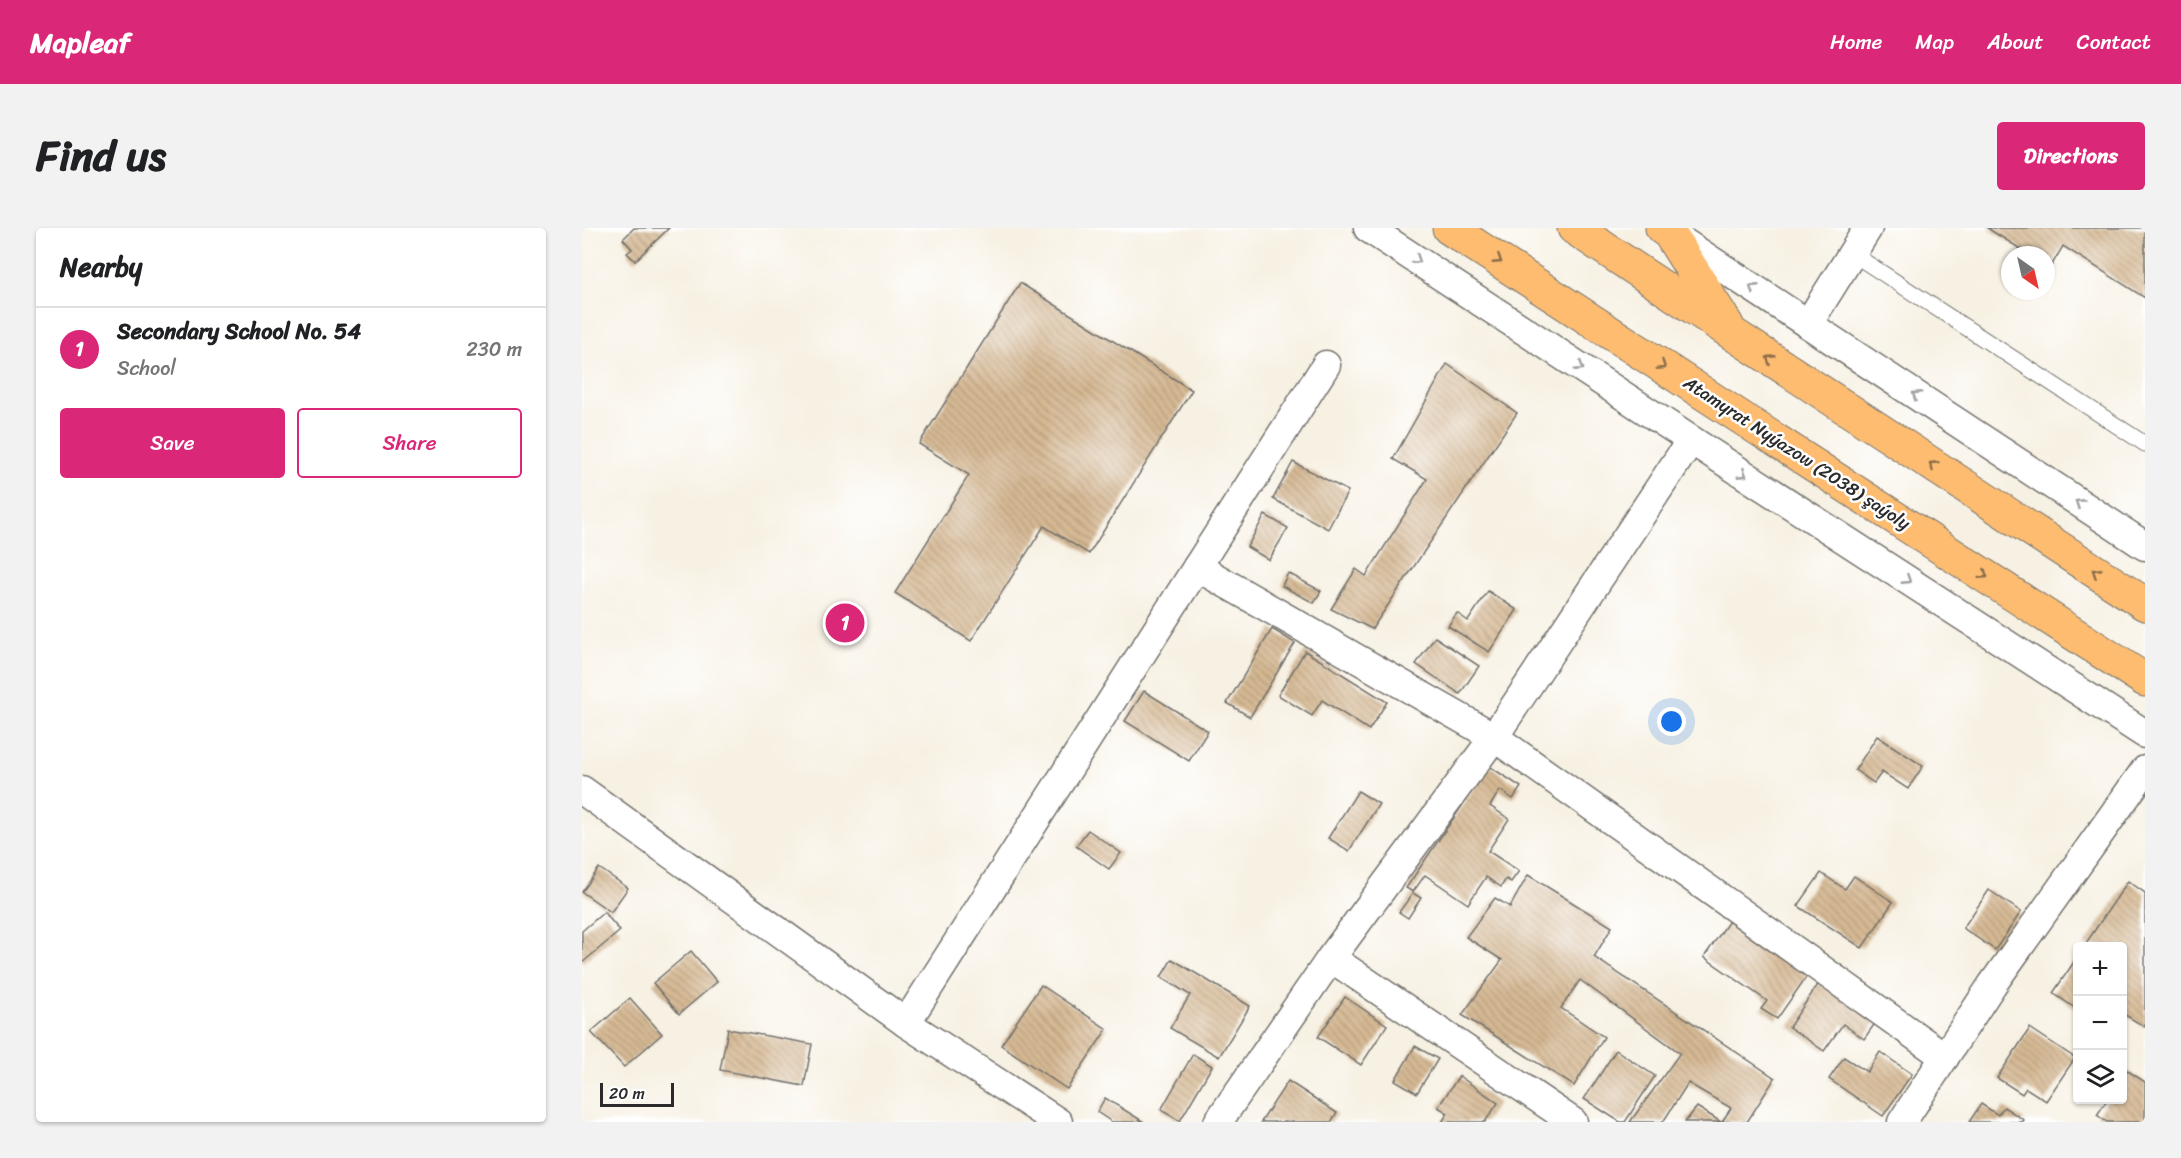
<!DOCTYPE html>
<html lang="en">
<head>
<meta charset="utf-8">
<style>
  body { margin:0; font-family:Sriracha,sans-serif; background:#f2f2f2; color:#202124 }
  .controls { position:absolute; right:18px; bottom:18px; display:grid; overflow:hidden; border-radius:6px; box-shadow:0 2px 4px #0004 }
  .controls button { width:54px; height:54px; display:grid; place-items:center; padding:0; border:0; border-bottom:2px solid #e0e0e0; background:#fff; color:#202124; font:30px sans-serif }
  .compass { position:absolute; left:1419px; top:18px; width:54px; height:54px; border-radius:50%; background:#fff; box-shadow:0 2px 4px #0004; rotate:146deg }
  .scale { position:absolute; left:18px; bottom:15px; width:74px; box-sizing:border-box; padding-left:6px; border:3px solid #2b2b2b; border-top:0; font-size:16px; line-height:21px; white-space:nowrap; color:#2b2b2b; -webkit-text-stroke:4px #fff; paint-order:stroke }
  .you { position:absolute; left:1090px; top:494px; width:21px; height:21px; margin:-15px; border:4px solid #fff; border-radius:50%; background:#1a73e8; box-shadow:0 0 0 9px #1a73e833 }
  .badge { display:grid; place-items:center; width:39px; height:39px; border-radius:50%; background:#db2777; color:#fff; font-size:20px; font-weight:700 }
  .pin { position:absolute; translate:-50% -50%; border:3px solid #fff; box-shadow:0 2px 6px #0006 }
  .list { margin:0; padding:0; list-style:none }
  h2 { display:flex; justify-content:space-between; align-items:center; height:78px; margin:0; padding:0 24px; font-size:26px }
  h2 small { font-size:20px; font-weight:400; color:#757577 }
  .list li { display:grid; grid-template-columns:39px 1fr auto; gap:18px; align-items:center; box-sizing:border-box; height:84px; padding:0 24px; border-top:2px solid #e0e0e0 }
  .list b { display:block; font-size:22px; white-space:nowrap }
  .list p { margin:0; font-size:20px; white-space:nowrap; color:#757577 }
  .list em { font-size:20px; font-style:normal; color:#757577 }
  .actions { display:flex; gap:12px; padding:18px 24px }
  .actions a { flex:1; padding:14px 0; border:2px solid #db2777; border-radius:6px; text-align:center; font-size:21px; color:#db2777 }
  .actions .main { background:#db2777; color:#fff }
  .icon { flex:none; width:33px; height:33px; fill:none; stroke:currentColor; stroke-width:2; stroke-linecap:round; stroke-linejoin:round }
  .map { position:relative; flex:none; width:1563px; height:894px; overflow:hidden; border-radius:6px }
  header { display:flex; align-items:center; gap:36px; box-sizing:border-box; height:84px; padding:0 30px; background:#db2777; color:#fff }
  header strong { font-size:28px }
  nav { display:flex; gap:33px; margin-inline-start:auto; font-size:21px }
  .intro { display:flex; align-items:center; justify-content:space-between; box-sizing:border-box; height:144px; padding:0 36px }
  h1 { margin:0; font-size:42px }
  .button { padding:15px 27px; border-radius:6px; background:#db2777; color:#fff; font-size:21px; font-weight:700 }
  main { display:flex; gap:36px; padding:0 36px }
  aside { flex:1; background:#fff; border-radius:6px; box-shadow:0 2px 4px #0004 }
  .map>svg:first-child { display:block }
  .building { fill:url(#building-back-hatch) }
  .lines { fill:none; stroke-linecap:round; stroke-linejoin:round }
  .service-casing { stroke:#72706b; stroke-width:17 }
  .minor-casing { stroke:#72706b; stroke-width:31 }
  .primary-casing { stroke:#72706b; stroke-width:35 }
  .service { stroke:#fff; stroke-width:15 }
  .minor { stroke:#fff; stroke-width:28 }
  .primary { stroke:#fdbc70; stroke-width:33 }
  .oneway { stroke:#a0a0a0 }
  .oneway2 { stroke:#8a6c4a }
  .labels { text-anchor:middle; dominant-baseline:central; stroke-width:5; stroke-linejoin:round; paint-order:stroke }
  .street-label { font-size:18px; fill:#2b2b2b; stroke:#fff }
</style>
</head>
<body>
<header>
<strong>Mapleaf</strong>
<nav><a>Home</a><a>Map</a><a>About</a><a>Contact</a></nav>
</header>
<div class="intro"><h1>Find us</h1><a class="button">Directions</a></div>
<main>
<aside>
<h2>Nearby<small></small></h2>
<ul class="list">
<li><span class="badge">1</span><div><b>Secondary School No. 54</b><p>School</p></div><em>230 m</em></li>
</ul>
<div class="actions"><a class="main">Save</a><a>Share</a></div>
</aside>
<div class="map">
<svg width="1563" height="894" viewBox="0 0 1563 894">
  <defs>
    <pattern id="building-back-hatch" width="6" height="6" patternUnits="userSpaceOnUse" patternTransform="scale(1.5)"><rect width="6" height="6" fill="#d7ba94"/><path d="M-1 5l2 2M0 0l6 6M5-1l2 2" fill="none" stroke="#af9779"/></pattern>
  </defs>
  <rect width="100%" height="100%" fill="#fff"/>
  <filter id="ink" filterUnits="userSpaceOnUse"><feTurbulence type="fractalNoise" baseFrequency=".0167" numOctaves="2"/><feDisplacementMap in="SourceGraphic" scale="12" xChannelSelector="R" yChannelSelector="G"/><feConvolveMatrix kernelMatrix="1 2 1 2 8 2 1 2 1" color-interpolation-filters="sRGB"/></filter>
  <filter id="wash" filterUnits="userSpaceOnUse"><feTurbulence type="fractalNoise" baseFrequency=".008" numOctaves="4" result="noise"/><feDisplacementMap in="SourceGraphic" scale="24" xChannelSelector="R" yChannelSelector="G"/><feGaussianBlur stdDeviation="1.35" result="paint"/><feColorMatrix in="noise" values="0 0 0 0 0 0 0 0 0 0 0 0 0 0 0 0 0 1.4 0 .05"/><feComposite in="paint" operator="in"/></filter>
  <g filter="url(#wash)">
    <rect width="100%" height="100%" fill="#f7f1e3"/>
    <g id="blocks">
      <g class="building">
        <path d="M52,0H87L53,33L45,25L50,21L41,11Z"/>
        <path d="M1405,0H1563V70L1481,18L1468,40L1464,37V27H1448Z"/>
        <path d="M438,55L610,162L507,326L462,298L389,413L313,365L387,247L337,216Z"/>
        <path d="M865,136L935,185L790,401L749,381L774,341L784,348L845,251L811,231Z"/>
        <path d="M711,234L766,263L746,301L691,271Z"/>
        <path d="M683,287L706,300L687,332L665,319Z"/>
        <path d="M706,345L739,363L732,375L700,358Z"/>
        <path d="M906,363L935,382L907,424L866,398L875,385L886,393Z"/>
        <path d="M690,401L713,415L668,489L645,475Z"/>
        <path d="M853,409L897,438L878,466L834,436Z"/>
        <path d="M723,423L805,474L787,502L740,472L730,488L696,467Z"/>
        <path d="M562,463L626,503L607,533L543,493Z"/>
        <path d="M1295,508L1341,538L1326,561L1300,544L1292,555L1273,542Z"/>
        <path d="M907,538L939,559L931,571L918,562L908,578L927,591L906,623L937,643L929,654L924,651L919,659L904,649L886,676L843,647L831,664L824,660Z"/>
        <path d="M776,563L797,576L767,623L746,610Z"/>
        <path d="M506,602L539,625L527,641L494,618Z"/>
        <path d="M17,640L46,660L29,684L0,664Z"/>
        <path d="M1239,645L1263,661L1272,648L1311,674L1280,720L1216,678Z"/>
        <path d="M946,647L1030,699L1012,729L1193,850L1165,894H1140L1149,880L1106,855L1081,894H1048L1098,825L998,752L979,780L1022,809L992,858L880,787L920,732L884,709L913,670L928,679Z"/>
        <path d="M1546,653L1563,665V799L1540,785V718H1502Z"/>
        <path d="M1407,662L1439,684L1413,722L1381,700Z"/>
        <path d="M831,665L839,670L826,690L817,684Z"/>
        <path d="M22,684L38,703L0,735V703Z"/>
        <path d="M1147,693L1225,748L1195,791L1179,781L1185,773L1122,729Z"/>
        <path d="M109,723L135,754L97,786L71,755Z"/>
        <path d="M1496,728V782L1471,765Z"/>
        <path d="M590,731L668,778L637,829L588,800L608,767L579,749Z"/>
        <path d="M1237,755L1294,794L1282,811L1261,796L1242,823L1207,799Z"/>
        <path d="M459,757L525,801L485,861L419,817Z"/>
        <path d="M763,769L805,797L779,837L736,809Z"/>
        <path d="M48,770L80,806L42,839L9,804Z"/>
        <path d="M1448,800L1493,830L1464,873L1444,860L1440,866L1415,850Z"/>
        <path d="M146,801L230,816L222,858L138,842Z"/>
        <path d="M833,818L856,831L835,865L813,852Z"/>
        <path d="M1034,822L1073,848L1043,894H1038L1002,871Z"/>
        <path d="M1298,824L1330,846L1301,888L1247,851L1262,829L1285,844Z"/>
        <path d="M611,826L630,838L598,893L579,882Z"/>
        <path d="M1540,839L1563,854V894H1525L1515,887L1525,872H1540Z"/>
        <path d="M877,848L916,875L903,894H860L866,885L856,879Z"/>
        <path d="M706,853L755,885L749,894H679Z"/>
        <path d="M523,870L562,894H530L515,884Z"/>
        <path d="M1399,876L1416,887L1422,879L1442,892L1440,894H1387Z"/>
        <path d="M1115,879L1139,894H1103Z"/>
      </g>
    </g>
  </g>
  <g filter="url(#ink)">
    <use href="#blocks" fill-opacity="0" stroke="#72706b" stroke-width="1.5"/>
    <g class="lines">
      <g class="service-casing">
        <path id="service" d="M1271,26L1563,216"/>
      </g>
      <g class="minor-casing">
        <g id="minor">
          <path d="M786,0L1109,212L1563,506"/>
          <path d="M1089,6L1563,318"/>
          <path d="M1226,96L1286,0"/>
          <path d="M615,339L912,509L1363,829"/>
          <path d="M0,562L324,795L476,894"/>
          <path d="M749,730L991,894"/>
          <path d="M324,795L744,137"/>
          <path d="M636,894L749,730L912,509L1109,212"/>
          <path d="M1320,894L1410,757L1563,542"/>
        </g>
      </g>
      <g class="primary-casing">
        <g id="primary">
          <path d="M867,0L1563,452"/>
          <path d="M992,0L1151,106L1563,376"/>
          <path d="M1080,0L1087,5L1145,97"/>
        </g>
      </g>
      <use href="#service" class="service"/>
      <use href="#minor" class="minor"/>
      <use href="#primary" class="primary"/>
    </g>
    <defs><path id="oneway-chevron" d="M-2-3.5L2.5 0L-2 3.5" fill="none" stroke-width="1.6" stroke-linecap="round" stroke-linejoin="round" transform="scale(1.5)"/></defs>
    <g class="oneway">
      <use href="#oneway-chevron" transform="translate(835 32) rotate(33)"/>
      <use href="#oneway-chevron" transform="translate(1171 60) rotate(-147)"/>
      <use href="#oneway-chevron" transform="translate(998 139) rotate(33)"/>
      <use href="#oneway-chevron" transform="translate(1334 167) rotate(-147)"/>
      <use href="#oneway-chevron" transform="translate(1161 246) rotate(33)"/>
      <use href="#oneway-chevron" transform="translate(1497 275) rotate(-147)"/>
      <use href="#oneway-chevron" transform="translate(1325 352) rotate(33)"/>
    </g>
    <g class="oneway2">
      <use href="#oneway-chevron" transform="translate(916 32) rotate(33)"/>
      <use href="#oneway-chevron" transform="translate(1188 131) rotate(-147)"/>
      <use href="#oneway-chevron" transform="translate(1080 138) rotate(33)"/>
      <use href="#oneway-chevron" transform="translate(1351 237) rotate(-147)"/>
      <use href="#oneway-chevron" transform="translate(1514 344) rotate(-147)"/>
      <use href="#oneway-chevron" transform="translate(1402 347) rotate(33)"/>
    </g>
  </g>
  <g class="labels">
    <g class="street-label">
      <text transform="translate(1215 225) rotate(33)">Atamyrat Nyýazow (2038) şaýoly</text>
    </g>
  </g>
</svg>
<div class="controls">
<button>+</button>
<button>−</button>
<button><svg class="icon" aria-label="layers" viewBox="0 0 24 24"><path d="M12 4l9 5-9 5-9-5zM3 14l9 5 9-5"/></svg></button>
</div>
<svg class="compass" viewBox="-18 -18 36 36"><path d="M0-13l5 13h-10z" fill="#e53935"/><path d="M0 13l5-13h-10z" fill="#757577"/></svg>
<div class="scale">20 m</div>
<div class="you"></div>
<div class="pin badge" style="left:263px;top:395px">1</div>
</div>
</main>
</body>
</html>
